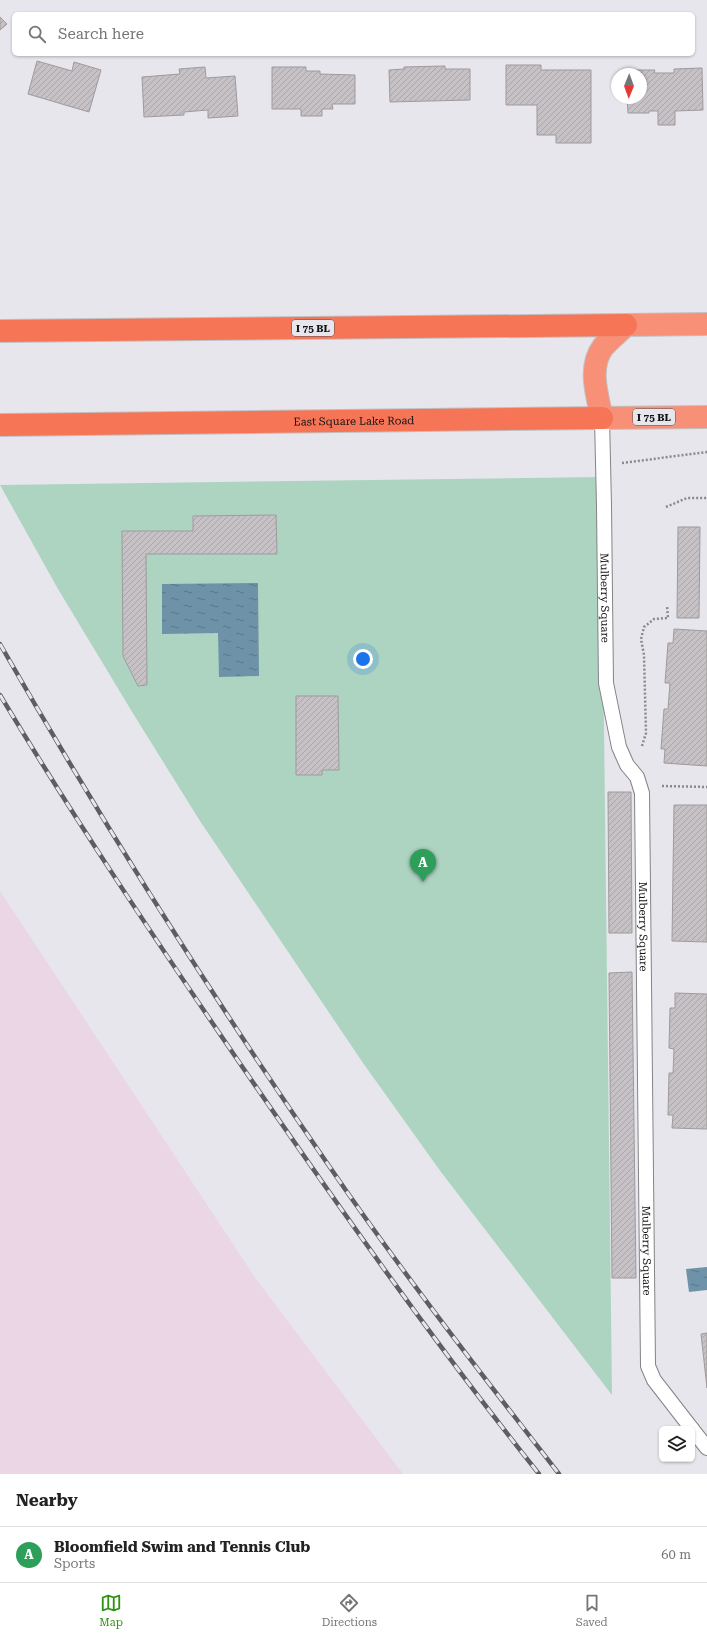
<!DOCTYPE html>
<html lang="en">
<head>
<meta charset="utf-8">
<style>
  body { margin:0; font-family:"Roboto Serif",serif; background:#f2f2f2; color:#222 }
  .controls { position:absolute; right:12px; bottom:12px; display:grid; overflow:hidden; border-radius:6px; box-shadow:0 1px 3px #0004 }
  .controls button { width:36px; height:36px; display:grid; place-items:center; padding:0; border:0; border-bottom:1px solid #e0e0e0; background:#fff; color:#222; font:20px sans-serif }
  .compass { position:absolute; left:611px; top:68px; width:36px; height:36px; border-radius:50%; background:#fff; box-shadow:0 1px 3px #0004; rotate:181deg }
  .you { position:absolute; left:363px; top:659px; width:14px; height:14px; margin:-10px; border:3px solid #fff; border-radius:50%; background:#1a73e8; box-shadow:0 0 0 6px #1a73e833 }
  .badge { display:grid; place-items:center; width:26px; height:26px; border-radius:50%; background:#2e9213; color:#fff; font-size:13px; font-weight:700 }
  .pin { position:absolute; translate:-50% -33px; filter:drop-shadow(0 1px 2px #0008) }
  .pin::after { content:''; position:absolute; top:21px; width:14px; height:12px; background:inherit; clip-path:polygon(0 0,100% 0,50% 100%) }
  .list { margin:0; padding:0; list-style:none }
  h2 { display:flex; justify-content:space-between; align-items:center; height:52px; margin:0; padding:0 16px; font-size:17px }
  h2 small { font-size:13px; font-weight:400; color:#767676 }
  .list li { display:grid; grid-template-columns:26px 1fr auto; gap:12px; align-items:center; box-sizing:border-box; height:56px; padding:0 16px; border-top:1px solid #e0e0e0 }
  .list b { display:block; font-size:15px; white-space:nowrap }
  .list p { margin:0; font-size:13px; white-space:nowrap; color:#767676 }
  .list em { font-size:13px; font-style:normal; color:#767676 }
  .icon { flex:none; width:22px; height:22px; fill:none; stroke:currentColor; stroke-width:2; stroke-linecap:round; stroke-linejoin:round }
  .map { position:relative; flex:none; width:707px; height:1474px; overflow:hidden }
  .search { position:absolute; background:#fff; box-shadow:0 1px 3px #0004; left:12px; right:12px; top:12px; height:44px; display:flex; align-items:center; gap:10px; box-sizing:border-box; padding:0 14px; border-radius:6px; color:#767676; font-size:15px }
  .sheet { height:108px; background:#fff }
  nav { display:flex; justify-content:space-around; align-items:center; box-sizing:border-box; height:56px; border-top:1px solid #e0e0e0; background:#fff; font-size:11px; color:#767676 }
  nav a { display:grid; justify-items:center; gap:2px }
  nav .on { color:#2e9213 }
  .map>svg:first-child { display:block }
  .commercial { fill:#ead6e5 }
  .pitch { fill:#add4c0 }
  .water { fill:url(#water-ripples) }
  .building { fill:url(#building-hatch); stroke:#9f9a9d }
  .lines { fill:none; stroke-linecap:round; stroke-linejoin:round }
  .service-casing { stroke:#838388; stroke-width:16 }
  .trunk-casing { stroke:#c1c1c2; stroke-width:24 }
  .motorway-casing { stroke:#c1c1c2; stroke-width:24 }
  .path { stroke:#89898d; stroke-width:2.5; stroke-dasharray:2 2; stroke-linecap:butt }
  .service { stroke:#fff; stroke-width:14 }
  .trunk { stroke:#f89078; stroke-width:22 }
  .motorway { stroke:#f67557; stroke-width:22 }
  .rail-casing { stroke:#5e5e62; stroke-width:4.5 }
  .rail { stroke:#e6e6ec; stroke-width:3; stroke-dasharray:9; stroke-linecap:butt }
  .labels { text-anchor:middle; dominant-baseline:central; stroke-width:3; stroke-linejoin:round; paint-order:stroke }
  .shield { fill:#e6e6ec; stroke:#525255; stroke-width:1 }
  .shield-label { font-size:10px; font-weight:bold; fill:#121214 }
  .street-label { font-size:11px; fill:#121214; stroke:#e6e6ec }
</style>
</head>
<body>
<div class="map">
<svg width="707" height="1474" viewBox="0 0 707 1474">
  <defs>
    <pattern id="water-ripples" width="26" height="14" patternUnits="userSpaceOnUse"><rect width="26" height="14" fill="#6e92a7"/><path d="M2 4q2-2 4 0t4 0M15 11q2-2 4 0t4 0" fill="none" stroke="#597687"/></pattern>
    <pattern id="building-hatch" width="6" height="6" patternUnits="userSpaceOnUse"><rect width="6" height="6" fill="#c6c1c4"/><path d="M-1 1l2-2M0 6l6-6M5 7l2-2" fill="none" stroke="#a9a5a8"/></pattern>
  </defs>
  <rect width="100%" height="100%" fill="#e6e6ec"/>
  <path class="commercial" d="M0,891L256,1279L403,1474H0Z"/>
  <path class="pitch" d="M601,477L612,1395L441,1172L363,1063L200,821L134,715L58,589L0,485Z"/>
  <g class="water">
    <path d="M258,583L259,676L219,677L218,633L162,634V584Z"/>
    <path d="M707,1267V1290L689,1292L686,1269Z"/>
  </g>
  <g class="building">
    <path d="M0,17L7,24L0,30Z"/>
    <path d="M37,61L72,71L74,62L101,70L89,112L28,94Z"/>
    <path d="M506,65H541V70H591V143H556V135H537V105H506Z"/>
    <path d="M445,66V69H470V100L390,102L389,70L404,69V67Z"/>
    <path d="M205,67L206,78L235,76L238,116L208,118V110L184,112V115L144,117L142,77L180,74L179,69Z"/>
    <path d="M272,67H306V71H320V74L355,75V104H332L333,109H322V116H301V109H272Z"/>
    <path d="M702,68L703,110L675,111V125H658V111H649V113H628L627,98H641V74H627V70H655L654,73H674V69Z"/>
    <path d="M276,515L277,554H146L147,685L138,686L123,656L122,531H193V516Z"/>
    <path d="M678,527H700L699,618H677Z"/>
    <path d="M674,629L707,631V766L664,763L665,749H661L664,709H668L670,683H665L668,643H673Z"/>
    <path d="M296,696H338L339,770H322V775H296Z"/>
    <path d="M608,792H631L632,933H609Z"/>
    <path d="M674,805H707V942L672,941Z"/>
    <path d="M632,972L636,1278H612L609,973Z"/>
    <path d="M675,993L707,994V1129L672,1128L673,1115H668L669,1073H673L674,1049L669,1048L670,1008H675Z"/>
    <path d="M707,1333V1388L701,1334Z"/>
  </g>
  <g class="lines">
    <g class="service-casing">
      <g id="service">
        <path id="s1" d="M602,418L604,506L606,683L619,747L627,765L637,777L642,793L648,1366L654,1380L692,1429"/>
        <path d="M692,1429L707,1448"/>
      </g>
    </g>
    <g class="trunk-casing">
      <path id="trunk" d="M707,324L626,325C619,332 610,339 603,347C588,367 597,395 602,418L707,417"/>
    </g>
    <g class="motorway-casing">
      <g id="motorway">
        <path d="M0,331L626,325"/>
        <path id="s2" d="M0,425L602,418"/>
      </g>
    </g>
    <g class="path">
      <path d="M622,463L707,452"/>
      <path d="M666,507L687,498H707"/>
      <path d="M642,746L646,733L644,655L641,639L644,627L654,619L668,618L667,606"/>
      <path d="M662,786L707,787"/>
    </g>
    <use href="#service" class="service"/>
    <use href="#trunk" class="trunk"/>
    <use href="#motorway" class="motorway"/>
    <g class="rail-casing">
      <g id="rail">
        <path d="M0,644C102,822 211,995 327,1163C400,1270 480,1372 559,1474"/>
        <path d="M0,695C75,820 157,942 239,1062C335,1202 433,1341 539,1474"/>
      </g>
    </g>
    <use href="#rail" class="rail"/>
  </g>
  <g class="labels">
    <g class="shield">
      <rect x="292" y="320" width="42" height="16" rx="3"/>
      <rect x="633" y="409" width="42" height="16" rx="3"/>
    </g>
    <g class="shield-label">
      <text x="313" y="328">I 75 BL</text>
      <text x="654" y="417">I 75 BL</text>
    </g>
    <g class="street-label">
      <text stroke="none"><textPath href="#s2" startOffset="354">East Square Lake Road</textPath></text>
      <text stroke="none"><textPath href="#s1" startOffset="180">Mulberry Square</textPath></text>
      <text stroke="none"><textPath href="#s1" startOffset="516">Mulberry Square</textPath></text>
      <text stroke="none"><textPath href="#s1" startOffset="840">Mulberry Square</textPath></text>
    </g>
  </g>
</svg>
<div class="controls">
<button><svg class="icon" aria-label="layers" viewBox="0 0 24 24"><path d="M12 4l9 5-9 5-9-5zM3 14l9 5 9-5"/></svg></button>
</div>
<svg class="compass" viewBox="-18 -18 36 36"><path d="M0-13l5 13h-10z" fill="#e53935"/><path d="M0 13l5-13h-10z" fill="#767676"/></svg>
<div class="you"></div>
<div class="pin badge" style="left:423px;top:882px;background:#2e9e5b">A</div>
<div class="search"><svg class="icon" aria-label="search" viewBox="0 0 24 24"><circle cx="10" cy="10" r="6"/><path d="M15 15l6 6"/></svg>Search here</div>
</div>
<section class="sheet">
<h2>Nearby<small></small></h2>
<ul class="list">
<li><span class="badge" style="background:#2e9e5b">A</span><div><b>Bloomfield Swim and Tennis Club</b><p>Sports</p></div><em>60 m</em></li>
</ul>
</section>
<nav>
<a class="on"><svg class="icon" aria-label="map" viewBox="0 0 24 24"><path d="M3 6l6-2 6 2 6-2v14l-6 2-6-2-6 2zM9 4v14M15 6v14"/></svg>Map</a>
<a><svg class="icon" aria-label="directions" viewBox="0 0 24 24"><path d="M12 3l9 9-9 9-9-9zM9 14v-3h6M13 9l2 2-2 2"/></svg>Directions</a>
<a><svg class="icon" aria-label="saved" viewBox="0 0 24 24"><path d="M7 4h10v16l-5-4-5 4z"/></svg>Saved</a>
</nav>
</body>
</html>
